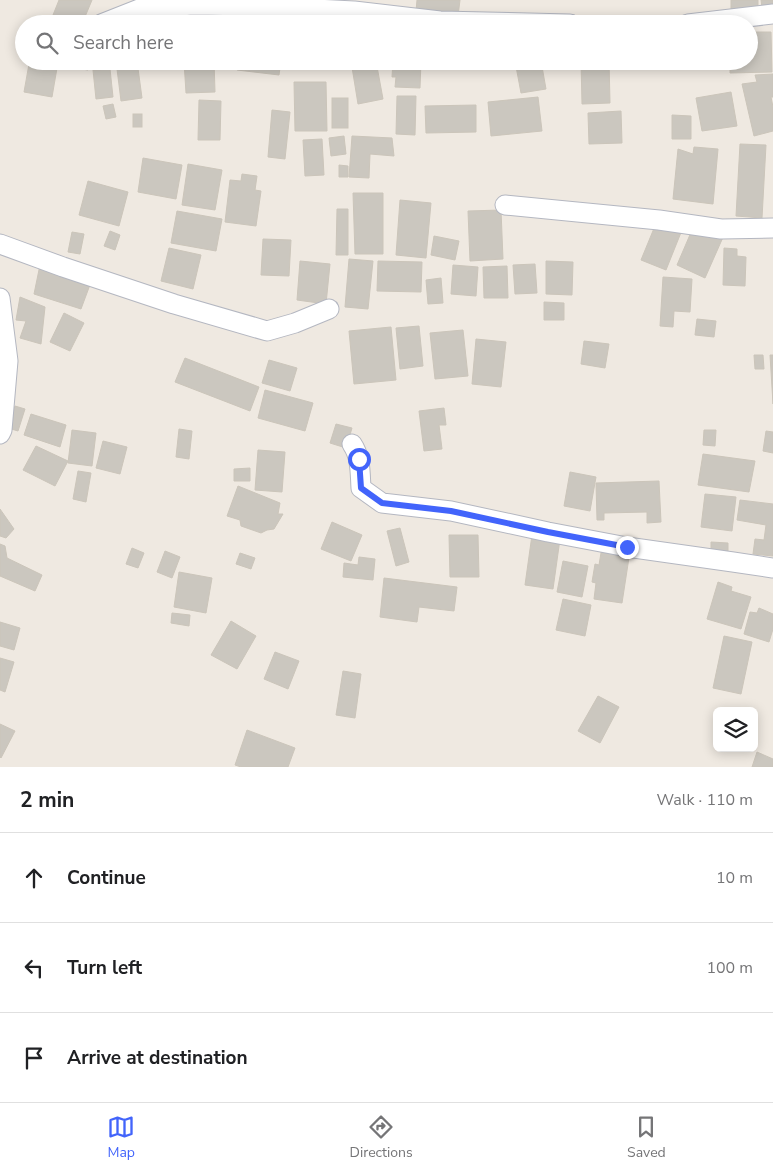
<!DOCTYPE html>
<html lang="en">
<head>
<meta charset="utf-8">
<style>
  body { margin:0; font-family:"Nunito Sans",sans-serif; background:#f2f2f2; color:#202124 }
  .controls { position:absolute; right:15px; bottom:15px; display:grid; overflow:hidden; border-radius:8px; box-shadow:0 2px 12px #0003 }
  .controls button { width:45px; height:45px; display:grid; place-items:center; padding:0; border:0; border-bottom:1px solid #e0e0e0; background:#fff; color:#202124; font:25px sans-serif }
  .stop { position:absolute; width:15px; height:15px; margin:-11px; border:4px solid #4264fb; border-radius:50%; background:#fff }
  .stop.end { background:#4264fb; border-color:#fff; box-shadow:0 1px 5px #0008 }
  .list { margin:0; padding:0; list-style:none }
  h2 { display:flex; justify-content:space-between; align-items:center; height:65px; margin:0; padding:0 20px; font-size:21px }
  h2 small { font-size:16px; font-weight:400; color:#757577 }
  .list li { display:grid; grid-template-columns:32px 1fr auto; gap:15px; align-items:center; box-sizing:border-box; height:90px; padding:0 20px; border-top:1px solid #e0e0e0 }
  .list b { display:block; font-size:19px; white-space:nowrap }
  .list em { font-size:16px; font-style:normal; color:#757577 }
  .icon { flex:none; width:28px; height:28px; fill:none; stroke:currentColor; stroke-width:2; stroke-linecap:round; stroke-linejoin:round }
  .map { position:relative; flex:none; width:773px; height:767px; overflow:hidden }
  .search { position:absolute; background:#fff; box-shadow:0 2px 12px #0003; left:15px; right:15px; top:15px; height:55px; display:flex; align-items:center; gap:12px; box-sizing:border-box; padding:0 18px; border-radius:28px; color:#757577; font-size:19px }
  .sheet { height:335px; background:#fff }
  nav { display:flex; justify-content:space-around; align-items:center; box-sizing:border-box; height:70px; border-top:1px solid #e0e0e0; background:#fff; font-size:14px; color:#757577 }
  nav a { display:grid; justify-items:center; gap:2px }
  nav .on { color:#4264fb }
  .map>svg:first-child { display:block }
  .building { fill:#cbc7bf; stroke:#cbc5ba }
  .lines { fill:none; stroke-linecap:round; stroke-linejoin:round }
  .minor-casing { stroke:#b4b7c1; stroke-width:21 }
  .minor { stroke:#fff; stroke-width:19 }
  .route { stroke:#4264fb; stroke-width:6 }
</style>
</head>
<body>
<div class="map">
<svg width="773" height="767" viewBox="0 0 773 767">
  <rect width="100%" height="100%" fill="#efe9e1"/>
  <g class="building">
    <path d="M59,0H92L82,24H72L53,15Z"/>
    <path d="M417,0H460L458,16L416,11Z"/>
    <rect x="731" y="0" width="27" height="10"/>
    <path d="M761,0H773V8H762Z"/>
    <path d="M749,32H771L772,72L730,73V61H749Z"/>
    <path d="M51,61H89L88,70L51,64Z"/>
    <path d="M94,61H110V65L94,63Z"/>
    <path d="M116,61H137L142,98L121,101Z"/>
    <path d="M184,61H214L215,92L186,93Z"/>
    <path d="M238,61H281L279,75L237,70Z"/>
    <path d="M351,61H376L383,99L358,104Z"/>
    <path d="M393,61H421L420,88L395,87L396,77H392Z"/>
    <path d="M515,61H541L546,89L521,93Z"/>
    <path d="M581,61H609L610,103L582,104Z"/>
    <path d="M29,64L57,68L52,97L24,92Z"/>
    <path d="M110,69L113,97L96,99L93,70Z"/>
    <path d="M773,74V97H771L773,107V131L754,136L742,84L757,82L755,75Z"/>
    <path d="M294,82H326L327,131H295Z"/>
    <path d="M731,92L737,126L702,131L696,98Z"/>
    <path d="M397,96H416L415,135L396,134Z"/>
    <path d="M538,97L542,131L491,136L488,102Z"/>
    <rect x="332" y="98" width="16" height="30"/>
    <path d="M199,100L221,101L220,140H198Z"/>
    <path d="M113,104L116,117L106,119L103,106Z"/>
    <path d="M476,105V132L426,133L425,106Z"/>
    <path d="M272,110L290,112L285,159L268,157Z"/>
    <path d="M621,111L622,143L589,144L588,113Z"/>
    <rect x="133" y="114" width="9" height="13"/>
    <path d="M672,115L691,116V139H672Z"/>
    <path d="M344,136L346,154L331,156L329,138Z"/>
    <path d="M352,136L392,138L394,156L370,154L369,178L349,177Z"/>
    <path d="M322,139L324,175L305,176L303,140Z"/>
    <path d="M740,144L766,145L762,218L736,216Z"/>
    <path d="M694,147L718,149L713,204L673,199L678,149L693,154Z"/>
    <path d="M143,158L182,165L176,199L138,192Z"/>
    <path d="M188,164L222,170L215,210L182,205Z"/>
    <path d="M339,165L348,166V177H339Z"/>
    <path d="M242,174L257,176L255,190L261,191L256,226L225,222L230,180L241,181Z"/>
    <path d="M88,181L128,192L119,226L79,215Z"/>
    <path d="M353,193H383V254H355Z"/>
    <path d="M400,200L431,203L426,258L396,255Z"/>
    <path d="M337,209H348V255H336Z"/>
    <path d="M501,210L503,259L470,261L468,211Z"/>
    <path d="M177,211L222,219L216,251L171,243Z"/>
    <path d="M657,221L682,230L666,270L641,260Z"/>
    <path d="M695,223L724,235L705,278L677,265Z"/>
    <path d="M110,231L120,235L115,250L104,246Z"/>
    <path d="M72,232L84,234L80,254L68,252Z"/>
    <path d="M434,236L459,241L455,260L431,255Z"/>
    <path d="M263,239L291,240L289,276L261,275Z"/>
    <path d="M169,248L201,255L193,289L161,281Z"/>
    <path d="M724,248L737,249V256L746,257L745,286L723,285Z"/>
    <path d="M349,259L373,261L368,309L345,307Z"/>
    <path d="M300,261L330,264L326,304L297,300Z"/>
    <path d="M378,261L422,262L421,292L377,291Z"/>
    <path d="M546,261L573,262L572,295L546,294Z"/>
    <path d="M535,264L537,293L515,294L513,265Z"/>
    <path d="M40,265L91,282L81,309L34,294Z"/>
    <path d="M453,265L478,267L476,296L451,294Z"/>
    <path d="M507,266L508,298H484L483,267Z"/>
    <path d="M663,277L692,279L690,312L674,311L673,327L660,326Z"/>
    <path d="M441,278L443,303L428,304L426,280Z"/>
    <path d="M20,297L45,307L41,344L20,338L26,321L16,320Z"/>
    <path d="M544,302L564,303V320H544Z"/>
    <path d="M64,313L84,323L70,351L50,342Z"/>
    <path d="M697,319L716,321L714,337L695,335Z"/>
    <path d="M419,326L423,366L400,369L396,328Z"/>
    <path d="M391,327L396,380L354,384L349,331Z"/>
    <path d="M463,330L468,376L435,379L430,333Z"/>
    <path d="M476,339L506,342L501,387L472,384Z"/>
    <path d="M584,341L609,344L605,368L581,364Z"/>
    <path d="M754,355H763L764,369H755Z"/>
    <path d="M770,355H773V404Z"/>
    <path d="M185,358L259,387L250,411L175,382Z"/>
    <path d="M269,360L297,368L290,391L262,383Z"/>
    <path d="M265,390L313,403L305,431L258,418Z"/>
    <path d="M15,406L25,409L18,431L8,428Z"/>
    <path d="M444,408L446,425H439L442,449L424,451L419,411Z"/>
    <path d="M31,414L66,425L60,447L24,435Z"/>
    <path d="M336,424L352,428L346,448L330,443Z"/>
    <path d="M179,429L192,431L189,459L176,457Z"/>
    <path d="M72,430L96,433L92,466L68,463Z"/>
    <path d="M704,430H716L715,446L703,445Z"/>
    <path d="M766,431L773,432V453L763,451Z"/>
    <path d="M103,441L127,447L120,474L96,468Z"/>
    <path d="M36,446L68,461L55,486L23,470Z"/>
    <path d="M258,450L285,452L282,492L255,490Z"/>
    <path d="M703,454L755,461L749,492L698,485Z"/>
    <path d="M250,468V481H234V469Z"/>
    <path d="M78,471L91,473L86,502L73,499Z"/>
    <path d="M570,472L596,477L590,511L564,506Z"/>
    <path d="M659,481L661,522L647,523V512L604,513V520H597L596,483Z"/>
    <path d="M238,486L280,503L278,514H283L274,529L267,530L261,533L241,526L240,520L227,516Z"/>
    <path d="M705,494L736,497L732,531L701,527Z"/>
    <path d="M740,500L773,504V556L753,554L755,539L764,540L766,525L737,520Z"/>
    <path d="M0,509L14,529L6,538L0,536Z"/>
    <path d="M332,522L362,535L351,561L321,549Z"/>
    <path d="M400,528L409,562L396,566L387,531Z"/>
    <path d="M449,535H478L479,577H450Z"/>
    <path d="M532,535L560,539L553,589L525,585Z"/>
    <path d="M711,542L728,543V552H711Z"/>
    <path d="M0,544L5,546L7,558L42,575L35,591L0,576Z"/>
    <path d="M602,547L630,551L622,603L594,599L596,583L592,582L595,564L599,565Z"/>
    <path d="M132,548L144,553L138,568L126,564Z"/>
    <path d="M165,551L180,557L172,578L157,572Z"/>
    <path d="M240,553L255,558L251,569L236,564Z"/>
    <path d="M359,557L375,559L373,580L343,577L344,563L358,565Z"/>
    <path d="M563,561L588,566L582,597L557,592Z"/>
    <path d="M179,572L212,578L206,613L174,607Z"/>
    <path d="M384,578L457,587L454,611L419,607L417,622L380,617Z"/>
    <path d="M718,582L732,587L731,591L751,597L741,629L707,619Z"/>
    <path d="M563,599L591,605L585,636L556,630Z"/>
    <path d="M759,608L773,614V629L769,642L744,634L750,612L757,613Z"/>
    <path d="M172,613L190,615L189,626L171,623Z"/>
    <path d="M231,621L256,636L237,669L211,655Z"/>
    <path d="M0,622L20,628L14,650L0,646Z"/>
    <path d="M724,636L752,642L741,694L713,688Z"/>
    <path d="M275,652L299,661L288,689L264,679Z"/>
    <path d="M0,658L14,662L5,692L0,690Z"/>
    <path d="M343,671L361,674L355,718L336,715Z"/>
    <path d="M598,696L619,707L600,743L578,731Z"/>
    <path d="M0,724L15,731L1,758L0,757Z"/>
    <path d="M247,730L295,748L288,767H241L235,765Z"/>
    <path d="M757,752L773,759V767H752Z"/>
  </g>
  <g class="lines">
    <g class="minor-casing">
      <g id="minor">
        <path d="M101,24L139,9L193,5L256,6L354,11L440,21L570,24"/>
        <path d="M688,24L773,14"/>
        <path d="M505,205L659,220L721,229L773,228"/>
        <path d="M0,244L63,267L174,304L267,331L295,323L329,309"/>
        <path d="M0,298L8,361L2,430L0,434"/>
        <path d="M352,444C361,457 360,473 361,488L382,503L451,511L548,532L627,547L733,562L773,568"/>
      </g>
    </g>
    <use href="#minor" class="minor"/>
  </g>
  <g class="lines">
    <path class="route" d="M359,459L361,488L382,503L451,511L548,532L627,547"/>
  </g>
</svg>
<div class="controls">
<button><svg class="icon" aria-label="layers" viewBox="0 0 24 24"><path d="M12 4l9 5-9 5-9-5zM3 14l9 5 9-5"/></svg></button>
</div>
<div class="stop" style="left:359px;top:459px"></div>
<div class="stop end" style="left:627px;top:547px"></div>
<div class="search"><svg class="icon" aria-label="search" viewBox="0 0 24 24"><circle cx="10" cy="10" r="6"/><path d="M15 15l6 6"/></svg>Search here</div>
</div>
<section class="sheet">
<h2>2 min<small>Walk · 110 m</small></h2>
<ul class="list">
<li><svg class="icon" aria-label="ahead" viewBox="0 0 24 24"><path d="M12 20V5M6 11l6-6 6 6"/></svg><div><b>Continue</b></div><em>10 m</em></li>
<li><svg class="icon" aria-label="left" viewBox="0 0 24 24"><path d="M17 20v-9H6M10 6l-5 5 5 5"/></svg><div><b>Turn left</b></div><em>100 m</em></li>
<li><svg class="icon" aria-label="arrive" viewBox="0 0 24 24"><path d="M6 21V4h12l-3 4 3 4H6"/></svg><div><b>Arrive at destination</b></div></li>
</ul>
</section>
<nav>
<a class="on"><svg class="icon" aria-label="map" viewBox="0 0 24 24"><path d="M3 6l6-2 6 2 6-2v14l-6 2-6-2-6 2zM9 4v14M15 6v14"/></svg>Map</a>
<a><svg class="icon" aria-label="directions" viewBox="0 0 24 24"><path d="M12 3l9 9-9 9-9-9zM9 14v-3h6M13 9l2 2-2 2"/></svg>Directions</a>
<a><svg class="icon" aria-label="saved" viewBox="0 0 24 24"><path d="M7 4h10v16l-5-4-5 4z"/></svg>Saved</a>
</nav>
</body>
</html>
